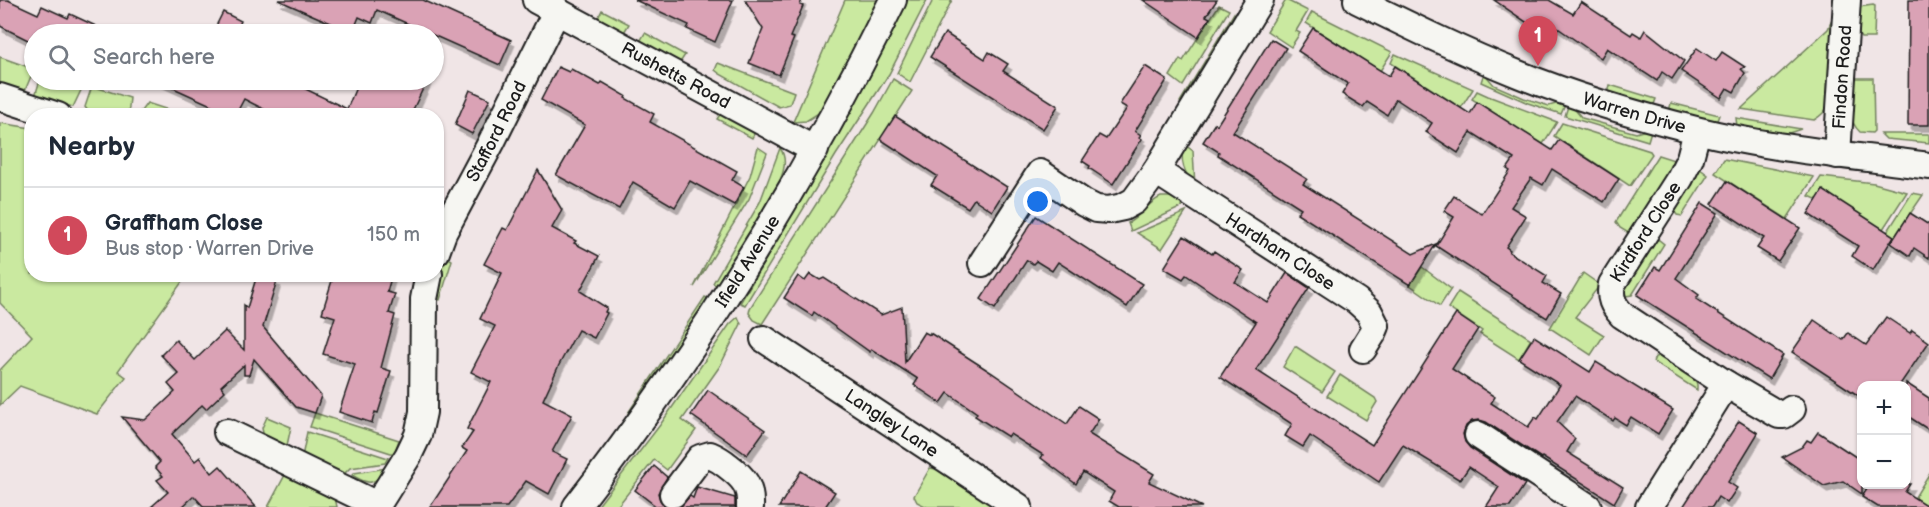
<!DOCTYPE html>
<html lang="en">
<head>
<meta charset="utf-8">
<style>
  body { margin:0; font-family:"Balsamiq Sans",sans-serif; background:#f6f6f7; color:#1f2937 }
  .controls { position:absolute; right:18px; bottom:18px; display:grid; overflow:hidden; border-radius:12px; box-shadow:0 2px 4px #0004 }
  .controls button { width:54px; height:54px; display:grid; place-items:center; padding:0; border:0; border-bottom:2px solid #e0e1e3; background:#fff; color:#1f2937; font:30px sans-serif }
  .you { position:absolute; left:1038px; top:202px; width:21px; height:21px; margin:-15px; border:4px solid #fff; border-radius:50%; background:#1a73e8; box-shadow:0 0 0 9px #1a73e833 }
  .badge { display:grid; place-items:center; width:39px; height:39px; border-radius:50%; background:#d1495b; color:#fff; font-size:20px; font-weight:700 }
  .pin { position:absolute; translate:-50% -50px; filter:drop-shadow(0 2px 3px #0008) }
  .pin::after { content:''; position:absolute; top:32px; width:21px; height:18px; background:inherit; clip-path:polygon(0 0,100% 0,50% 100%) }
  .list { margin:0; padding:0; list-style:none }
  h2 { display:flex; justify-content:space-between; align-items:center; height:78px; margin:0; padding:0 24px; font-size:26px }
  h2 small { font-size:20px; font-weight:400; color:#747a83 }
  .list li { display:grid; grid-template-columns:39px 1fr auto; gap:18px; align-items:center; box-sizing:border-box; height:96px; padding:0 24px; border-top:2px solid #e0e1e3 }
  .list b { display:block; font-size:22px; white-space:nowrap }
  .list p { margin:0; font-size:20px; white-space:nowrap; color:#747a83 }
  .list em { font-size:20px; font-style:normal; color:#747a83 }
  .icon { flex:none; width:33px; height:33px; fill:none; stroke:currentColor; stroke-width:2; stroke-linecap:round; stroke-linejoin:round }
  .map { position:relative; flex:none; width:1929px; height:507px; overflow:hidden }
  .search { position:absolute; background:#fff; box-shadow:0 2px 4px #0004; left:24px; top:24px; width:420px; height:66px; display:flex; align-items:center; gap:15px; box-sizing:border-box; padding:0 21px; border-radius:33px; color:#747a83; font-size:22px }
  .panel { position:absolute; background:#fff; box-shadow:0 2px 4px #0004; left:24px; top:108px; width:420px; height:174px; border-radius:24px }
  .map>svg:first-child { display:block }
  .green { fill:#cae9a0; stroke:#73825e; stroke-width:1.5 }
  .building { fill:#daa2b5; stroke:#1c1c1c; stroke-width:1.5; filter:url(#shadow) }
  .lines { fill:none; stroke-linecap:round; stroke-linejoin:round }
  .minor-casing { stroke:#1c1c1c; stroke-width:30 }
  .minor { stroke:#f6f6f2; stroke-width:26 }
  .labels { text-anchor:middle; dominant-baseline:central; stroke-width:6; stroke-linejoin:round; paint-order:stroke }
  .street-label { font-size:18px; fill:#1c1c1c; stroke:#f6f6f2 }
</style>
</head>
<body>
<div class="map">
<svg width="1929" height="507" viewBox="0 0 1929 507">
  <defs>
    <filter id="shadow"><feDropShadow dx="3.5" dy="6" stdDeviation="0" flood-color="#0004"/></filter>
  </defs>
  <rect width="100%" height="100%" fill="#f0e5e6"/>
  <filter id="ink" filterUnits="userSpaceOnUse"><feTurbulence type="fractalNoise" baseFrequency=".0167" numOctaves="2"/><feDisplacementMap in="SourceGraphic" scale="12" xChannelSelector="R" yChannelSelector="G"/><feConvolveMatrix kernelMatrix="1 2 1 2 8 2 1 2 1" color-interpolation-filters="sRGB"/></filter>
  <g filter="url(#ink)">
    <g class="green">
      <path d="M845,0H879L825,109L806,121L793,122Z"/>
      <path d="M907,0H927L889,74L836,155L745,305L740,303L801,199Z"/>
      <path d="M933,0H952L910,82L897,73Z"/>
      <path d="M1286,0L1308,11L1296,31L1300,33L1291,47L1267,31Z"/>
      <path d="M1219,5L1229,10L1183,86L1170,76L1180,59L1183,61Z"/>
      <path d="M1873,5L1875,6L1874,38H1861L1859,35V7Z"/>
      <path d="M602,10L629,24L623,34L597,20Z"/>
      <path d="M1312,12L1392,52L1380,71L1306,23Z"/>
      <path d="M1234,13L1236,18L1184,104L1180,102Z"/>
      <path d="M1831,22H1838C1835,44 1834,89 1827,107C1825,112 1819,117 1814,120L1741,109L1828,29Z"/>
      <path d="M645,33L685,55L679,64L639,43Z"/>
      <path d="M1395,54L1473,89L1461,108L1391,63Z"/>
      <path d="M0,57L34,69L24,93L0,85Z"/>
      <path d="M718,63L794,92L790,104L779,107L720,74L715,70Z"/>
      <path d="M1484,73L1494,85L1524,98L1549,106L1559,103L1565,105L1561,114L1528,103L1481,82Z"/>
      <path d="M1854,78H1873L1874,131L1872,133L1860,132C1845,119 1852,96 1854,78Z"/>
      <path d="M893,79L912,91L762,324L754,320L749,313L750,308L874,113Z"/>
      <path d="M40,80H71L84,84L73,107L35,96Z"/>
      <path d="M1610,85L1656,99L1653,107L1608,94Z"/>
      <path d="M92,86L130,98L128,115H101L88,111L85,107Z"/>
      <path d="M1477,91L1488,96L1557,122L1543,144L1472,99Z"/>
      <path d="M147,103L175,112L176,115H138Z"/>
      <path d="M1671,103L1719,115L1716,123L1669,112Z"/>
      <path d="M1568,106H1572L1582,118L1636,133L1646,130L1651,131L1648,141L1565,116Z"/>
      <path d="M723,110L757,128L752,138L717,119Z"/>
      <path d="M1736,118L1801,129L1783,135L1737,127Z"/>
      <path d="M0,123L31,128L32,274L187,275L118,371L126,377L97,414L20,386L0,405V370L32,336L0,303Z"/>
      <path d="M1562,123L1650,151L1652,154L1630,186L1554,136Z"/>
      <path d="M1881,134H1929V143L1886,139Z"/>
      <path d="M1185,145L1193,151L1195,187C1185,173 1178,161 1185,145Z"/>
      <path d="M758,147L767,153L749,199L694,287L750,176Z"/>
      <path d="M780,148C787,158 785,169 780,180L718,287L713,283L760,202Z"/>
      <path d="M1658,155L1674,160L1675,166L1630,234L1620,228L1616,222Z"/>
      <path d="M1724,159L1814,177L1787,219L1715,173Z"/>
      <path d="M1699,168L1708,175L1682,216L1677,215L1671,207Z"/>
      <path d="M1821,177L1874,183L1907,192L1883,229L1809,196Z"/>
      <path d="M1912,193L1923,195L1893,239L1886,234Z"/>
      <path d="M1161,197H1170L1186,205L1131,231L1128,223C1141,216 1147,203 1161,197Z"/>
      <path d="M1186,212L1162,249L1137,233Z"/>
      <path d="M1651,238L1659,240L1664,244L1632,295L1626,296L1624,288Z"/>
      <path d="M445,256L452,260L440,300L435,299L438,276Z"/>
      <path d="M1422,267L1451,289L1440,306L1410,285Z"/>
      <path d="M1583,273L1600,285L1575,317L1604,335L1591,355L1550,328Z"/>
      <path d="M1458,292L1531,339L1519,359L1480,334L1482,331L1448,308Z"/>
      <path d="M705,297L710,300L632,413H628Z"/>
      <path d="M738,317L741,324L720,366L682,420L696,430L667,470L654,460L617,507H597L660,425L730,324Z"/>
      <path d="M1295,346L1335,372L1322,392L1283,367Z"/>
      <path d="M1662,355C1675,363 1700,372 1697,390L1653,362L1655,357Z"/>
      <path d="M1340,375L1375,398L1377,402L1366,420L1327,396Z"/>
      <path d="M315,413L399,440L394,454L310,427Z"/>
      <path d="M267,417L291,427L286,450L264,438L262,428Z"/>
      <path d="M307,432L388,458L385,463L350,468L344,474L302,457Z"/>
      <path d="M387,468C375,485 369,486 352,475L354,473Z"/>
      <path d="M930,468L943,470L997,507H927L917,502L914,496Z"/>
      <path d="M1929,474V507H1909Z"/>
      <path d="M285,475L335,497L337,507H268Z"/>
    </g>
    <g class="building">
      <path d="M0,0H8L38,14L42,6L68,18L70,14L113,34H34V43L0,26Z"/>
      <path d="M278,0H423L511,40L500,65L377,10L372,23L359,17L352,34H329L333,24Z"/>
      <path d="M635,0H733L715,42L687,29L689,25Z"/>
      <path d="M745,0H802L800,5L803,6L790,37L794,38L779,75L749,63L763,29Z"/>
      <path d="M1143,0H1217L1206,16L1210,18L1198,37Z"/>
      <path d="M1494,0H1549L1573,14L1581,2L1631,35L1633,32L1641,37L1645,30L1684,61L1672,79L1662,72L1657,81L1607,48L1601,58L1552,24L1545,35Z"/>
      <path d="M1909,0H1929V125H1908Z"/>
      <path d="M223,12L241,21L235,34H212Z"/>
      <path d="M1313,28L1389,76L1395,66L1470,114L1477,102L1552,150L1559,140L1619,179L1604,202L1552,169L1543,185L1531,178L1511,207L1526,216L1506,247L1510,250L1509,252L1547,276L1543,283L1561,294L1547,318L1436,246L1454,217L1444,211L1454,196L1482,214L1510,171L1507,169L1514,159L1471,132L1458,153L1426,132L1432,123L1396,99L1387,115L1367,102L1363,107L1342,94L1348,84L1298,51Z"/>
      <path d="M945,33L985,59L989,52L1008,64L1003,71L1058,106L1043,129L930,57Z"/>
      <path d="M1271,39L1286,48L1233,132L1307,179L1303,184L1413,254L1436,244L1410,285L1297,213L1301,208L1218,155L1219,152L1203,142L1215,123L1217,125Z"/>
      <path d="M1697,48L1716,61L1722,52L1745,67L1741,69L1745,73L1734,92L1727,88L1721,98L1681,71Z"/>
      <path d="M1145,66L1167,80L1135,131L1141,135L1139,137L1142,139L1113,184L1089,168L1090,166L1082,161L1099,135L1106,139L1127,108L1120,104Z"/>
      <path d="M558,67L569,72L571,69L600,85L602,82L626,96L625,98L654,114L650,122L737,171L732,180L744,187L734,205L690,181L675,207L633,182L619,209L556,175L585,125L541,100Z"/>
      <path d="M156,80H287L347,109L359,80H427L410,116H277L244,99L235,116Z"/>
      <path d="M470,90L490,99L472,134L455,125Z"/>
      <path d="M895,116L1007,187L992,211L974,199L968,208L931,185L937,176L880,139Z"/>
      <path d="M538,170L562,210L552,228L576,241L574,243L599,256L580,291L607,308L605,312L607,313L594,338L578,330L559,365L543,400L572,415L552,452L567,459L549,494L526,481L507,507H430L467,451L462,448L473,432L467,429L491,382L471,372L495,326L480,319L502,273L484,264L503,228L507,230Z"/>
      <path d="M1727,181L1800,228L1778,261L1757,248L1764,238L1712,204Z"/>
      <path d="M1823,190L1894,236L1873,270L1852,256L1858,246L1808,214Z"/>
      <path d="M1702,203L1718,213L1676,278L1699,295L1696,299L1783,355L1769,379L1637,295L1655,267L1660,270Z"/>
      <path d="M1910,213L1929,225V258L1914,248L1910,256L1891,243Z"/>
      <path d="M1036,216L1142,284L1127,307L1058,262L1052,271L1036,261L1033,264L1027,260L995,309L981,299Z"/>
      <path d="M1184,236L1212,254L1214,251L1243,270L1235,282L1268,303L1287,273L1309,288L1256,370L1372,445L1456,314L1478,329L1452,369L1495,397L1491,403L1528,427L1535,417L1538,419L1560,385L1519,359L1534,336L1590,372L1596,362L1673,410L1658,434L1631,417L1626,425L1615,418L1613,421L1575,396L1557,422L1575,439L1567,452L1623,487L1614,503L1542,457L1541,458L1486,422L1479,420L1472,421L1466,426L1463,434L1465,442L1470,448L1525,484L1510,507H1486L1499,487L1469,467L1460,480L1403,445L1379,482L1310,436L1303,447L1285,436L1292,424L1220,377L1256,322L1186,275L1183,279L1164,268Z"/>
      <path d="M334,274H392L387,292L395,294L389,313L395,315L381,368L391,371L378,413L375,412L372,423L339,412L355,364L323,354L335,317L322,313Z"/>
      <path d="M810,274L820,280L824,278L881,315L902,307L905,362L924,332L930,335V333L992,373L1067,424L1079,406L1099,419L1089,434L1154,474L1149,482L1202,507H1119L1109,501L1114,492L1083,472L1076,484L1041,458L1043,455L1010,434L1008,437L975,416L977,413L948,393L941,403L914,385L918,379L871,349L870,352L814,312L812,316L784,298L798,276L805,281Z"/>
      <path d="M257,275L277,281L263,327L321,396L315,413L296,407L254,359L249,375H244V365L221,386L225,391L206,409L202,405L172,434L195,461L200,457L212,473L220,466L256,507H204L194,496L182,507H151L168,492L157,480L163,476L155,467L160,462L122,417L145,420L175,392L168,384L179,374L161,355L176,340L195,360L225,331L244,350V305L247,308Z"/>
      <path d="M1886,317L1910,333L1912,330L1929,342L1899,386H1862V398L1792,352L1814,320L1843,340L1848,333L1866,345Z"/>
      <path d="M1906,383L1929,398V430L1906,415Z"/>
      <path d="M708,390L765,430L747,455L691,415Z"/>
      <path d="M1739,421L1758,433L1728,482L1737,488L1727,503L1718,497L1712,507H1683Z"/>
      <path d="M1818,432L1862,461V494L1843,481L1824,486L1782,457L1802,447L1807,440L1811,442Z"/>
      <path d="M654,466L667,477L658,493L660,500L666,507H657L635,490Z"/>
      <path d="M801,471L835,492L825,507H779Z"/>
      <path d="M1870,484H1910L1905,492L1929,507H1878L1862,497Z"/>
      <path d="M697,487L735,498V507H680L690,496L693,498Z"/>
    </g>
    <g class="lines">
      <g class="minor-casing">
        <g id="minor">
          <path id="s1" d="M536,0L815,150"/>
          <path id="s2" d="M1357,0C1410,26 1463,52 1518,74C1575,97 1636,115 1696,130C1772,149 1851,155 1929,166"/>
          <path d="M0,97L58,116"/>
          <path id="s3" d="M1837,155L1847,0"/>
          <path id="s4" d="M1156,171L1357,301L1369,312L1376,326L1373,333L1363,349"/>
          <path id="s5" d="M436,252L443,233L491,143L557,10"/>
          <path d="M982,263L1040,173L1084,203L1096,209L1109,210L1123,207L1134,201L1156,171L1260,0"/>
          <path id="s6" d="M764,339L1019,507"/>
          <path d="M1726,384L1779,415H1784L1792,409"/>
          <path d="M227,432L377,505"/>
          <path d="M1478,435L1588,507"/>
          <path d="M673,494L700,458L710,455C717,458 722,461 728,466C744,478 751,486 750,507"/>
          <path d="M376,507L408,456L418,435L423,412L424,299L429,274"/>
          <path id="s7" d="M576,507C700,348 804,181 893,0"/>
          <path id="s8" d="M1649,507L1726,384L1622,315C1613,305 1609,298 1612,284L1680,178L1690,158L1697,131"/>
        </g>
      </g>
      <use href="#minor" class="minor"/>
    </g>
  </g>
  <g class="labels">
    <g class="street-label">
      <text stroke="none"><textPath href="#s1" startOffset="159">Rushetts Road</textPath></text>
      <text stroke="none"><textPath href="#s3" startOffset="78">Findon Road</textPath></text>
      <text stroke="none"><textPath href="#s2" startOffset="300">Warren Drive</textPath></text>
      <text stroke="none"><textPath href="#s5" startOffset="135">Stafford Road</textPath></text>
      <text stroke="none"><textPath href="#s8" startOffset="366">Kirdford Close</textPath></text>
      <text stroke="none"><textPath href="#s4" startOffset="148">Hardham Close</textPath></text>
      <text stroke="none"><textPath href="#s7" startOffset="300">Ifield Avenue</textPath></text>
      <text stroke="none"><textPath href="#s6" startOffset="153">Langley Lane</textPath></text>
    </g>
  </g>
</svg>
<div class="controls">
<button>+</button>
<button>−</button>
</div>
<div class="you"></div>
<div class="pin badge" style="left:1538px;top:66px">1</div>
<div class="search"><svg class="icon" aria-label="search" viewBox="0 0 24 24"><circle cx="10" cy="10" r="6"/><path d="M15 15l6 6"/></svg>Search here</div>
<section class="panel">
<h2>Nearby<small></small></h2>
<ul class="list">
<li><span class="badge">1</span><div><b>Graffham Close</b><p>Bus stop · Warren Drive</p></div><em>150 m</em></li>
</ul>
</section>
</div>
</body>
</html>
